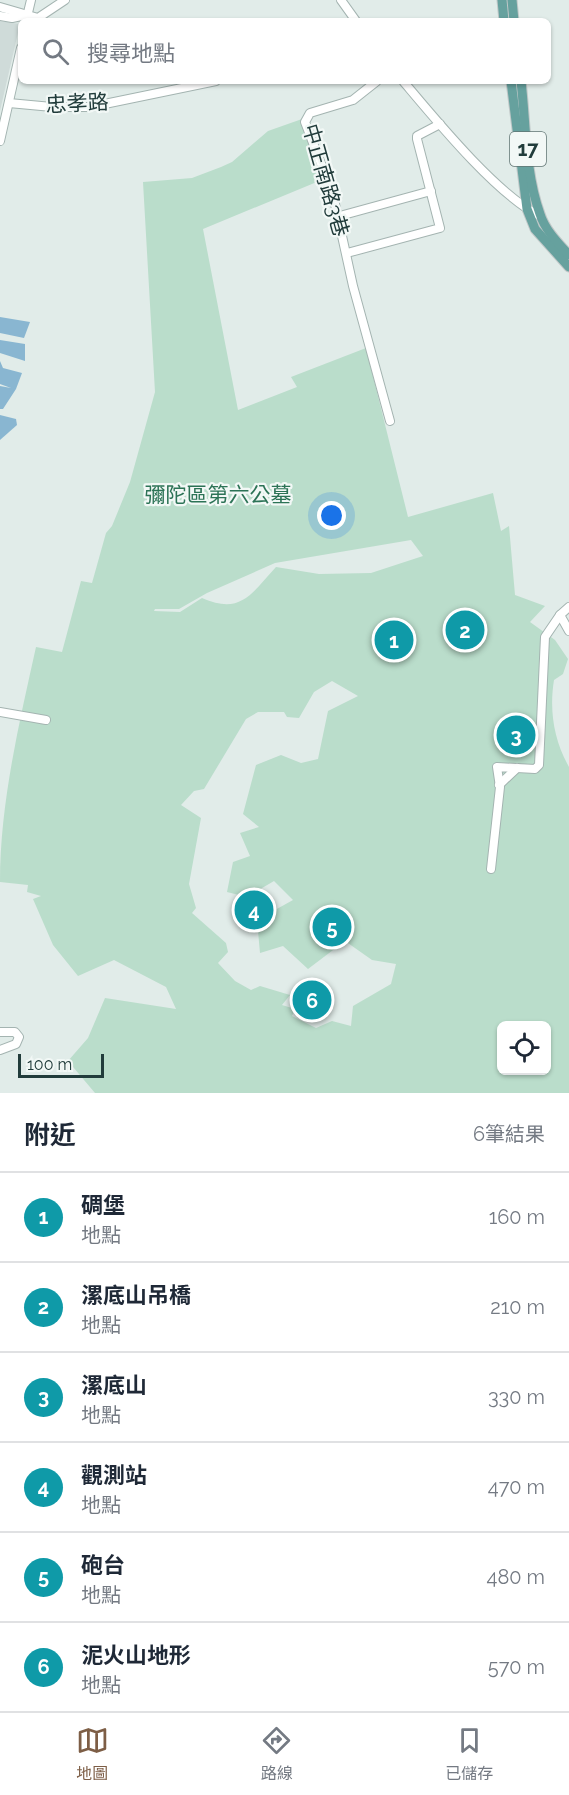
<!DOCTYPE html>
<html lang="zh-TW">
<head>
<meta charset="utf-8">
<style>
  body { margin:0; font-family:Raleway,"Noto Sans TC",sans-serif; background:#f2f2f3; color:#1f2937 }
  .controls { position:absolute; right:18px; bottom:18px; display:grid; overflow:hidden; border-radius:9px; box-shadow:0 2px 4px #0004 }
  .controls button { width:54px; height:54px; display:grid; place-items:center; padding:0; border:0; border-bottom:2px solid #e0e1e3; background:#fff; color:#1f2937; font:30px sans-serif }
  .scale { position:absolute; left:18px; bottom:15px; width:86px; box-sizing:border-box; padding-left:6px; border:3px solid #213c3b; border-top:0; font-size:16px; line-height:21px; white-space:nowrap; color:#213c3b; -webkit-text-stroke:4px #f2f8f6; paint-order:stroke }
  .you { position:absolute; left:332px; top:516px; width:21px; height:21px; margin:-15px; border:4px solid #fff; border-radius:50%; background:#1a73e8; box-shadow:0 0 0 9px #1a73e833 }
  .badge { display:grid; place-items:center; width:39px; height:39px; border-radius:50%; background:#7d5e46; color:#fff; font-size:20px; font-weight:700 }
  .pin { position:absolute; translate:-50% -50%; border:3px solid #fff; box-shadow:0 2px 6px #0006 }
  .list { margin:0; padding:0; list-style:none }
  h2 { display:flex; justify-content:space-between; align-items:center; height:78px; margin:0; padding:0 24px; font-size:26px }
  h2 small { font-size:20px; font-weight:400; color:#747a83 }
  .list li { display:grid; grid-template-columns:39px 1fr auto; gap:18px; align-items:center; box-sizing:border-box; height:90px; padding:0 24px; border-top:2px solid #e0e1e3 }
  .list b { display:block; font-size:22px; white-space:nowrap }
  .list p { margin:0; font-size:20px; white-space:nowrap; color:#747a83 }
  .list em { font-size:20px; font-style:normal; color:#747a83 }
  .icon { flex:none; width:33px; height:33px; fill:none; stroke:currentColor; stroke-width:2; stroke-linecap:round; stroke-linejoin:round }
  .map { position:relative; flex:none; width:569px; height:1093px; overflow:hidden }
  .search { position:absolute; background:#fff; box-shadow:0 2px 4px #0004; left:18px; right:18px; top:18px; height:66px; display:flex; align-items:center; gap:15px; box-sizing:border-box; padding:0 21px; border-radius:9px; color:#747a83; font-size:22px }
  .sheet { height:618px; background:#fff }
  nav { display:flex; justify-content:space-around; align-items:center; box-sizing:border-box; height:84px; border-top:2px solid #e0e1e3; background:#fff; font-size:16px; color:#747a83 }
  nav a { display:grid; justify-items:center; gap:3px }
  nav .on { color:#7d5e46 }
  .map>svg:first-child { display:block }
  .built { fill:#cfdbd9 }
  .green { fill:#baddcb; fill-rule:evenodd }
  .water { fill:#89b6d1 }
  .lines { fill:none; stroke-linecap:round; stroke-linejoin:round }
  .minor-casing { stroke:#a4b4b1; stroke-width:10 }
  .major-casing { stroke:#c1c8c8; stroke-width:11 }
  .minor { stroke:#fff; stroke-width:8 }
  .major { stroke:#66a19e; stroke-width:9 }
  .labels { text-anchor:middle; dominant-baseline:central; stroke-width:4.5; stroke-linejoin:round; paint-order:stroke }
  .shield { fill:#f2f8f6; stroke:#607473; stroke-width:1.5 }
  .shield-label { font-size:20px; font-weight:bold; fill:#213c3b }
  .street-label { font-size:21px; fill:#213c3b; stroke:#f2f8f6 }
  .park-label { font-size:21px; fill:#2c7356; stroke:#f2f8f6 }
</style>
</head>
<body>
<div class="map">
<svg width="569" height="1093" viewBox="0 0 569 1093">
  <rect width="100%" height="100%" fill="#e1ece9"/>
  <path class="built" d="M0,21L20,24L0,111Z"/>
  <path class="green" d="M302,119L324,179L203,229L238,410L297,387L291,377L366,348L408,517L493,493L501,531L509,526L515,595L545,606L530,622L555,640L568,659L563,674L554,680C549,711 554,740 569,767V1093H95L68,1061L88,1038L105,998L176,1009L166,987L114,960L78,976L53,945L33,899L41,896L27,892L28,885L0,882C0,803 19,724 36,647L62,652L81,581L92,583L106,533L112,526L130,482L155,392L143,182L192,178L221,167L232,162L268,131ZM411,540L423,556L371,573L319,574L276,567C251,594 241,615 202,598L180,612L154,611L155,609H179L207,593L275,563ZM332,681L358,696L328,711L318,759L301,763L281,755L256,765L243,814L259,827L240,833L250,856L233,862L227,892L247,897L274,881L293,900L257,920L260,953L283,946L308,969L345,941L372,960L396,964L391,984L353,1006L351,1026L332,1021L316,1028L292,1016L295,1009L282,1005L290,995L260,986L251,990L235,981L218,963L228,952L226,943L192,913L196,908L189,884L201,818L181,805L194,791L204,789L246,719L258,712H284L287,717L299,718L314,692ZM502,1026H546V1070H502Z"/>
  <g class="water">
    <path d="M0,317L30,322L24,338L0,333Z"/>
    <path d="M0,340L25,344V361L0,353Z"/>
    <path d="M0,361L3,368L22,373L16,389L3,409H0V386L11,388L0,384Z"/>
    <path d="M0,415L16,419L17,425L0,440Z"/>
  </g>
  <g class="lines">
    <g class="minor-casing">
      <g id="minor">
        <path d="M341,0L356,21"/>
        <path d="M0,7L38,18L65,0"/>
        <path d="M0,16L12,18L26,15"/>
        <path d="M26,21L31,0"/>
        <path d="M377,81L353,100L310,113L305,122L333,195L353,286L390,421"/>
        <path d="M403,81C435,119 497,195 540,216"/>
        <path d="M9,103L52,107H90L216,81"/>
        <path d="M0,141L21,48"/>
        <path d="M336,217L431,191"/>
        <path d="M347,253L440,228L417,139V136L440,124"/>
        <path d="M569,607L560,615L569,631"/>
        <path d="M0,712L46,720"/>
        <path d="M499,785L517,768"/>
        <path d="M491,869L500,787L497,767L535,769L539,765L545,637L560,615"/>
        <path d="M0,1032H15L19,1037L16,1044L0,1050"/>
      </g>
    </g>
    <g class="major-casing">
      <g id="major">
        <path d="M502,0L504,21"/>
        <path d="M512,0L514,21"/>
        <path d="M511,81L527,209L535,229L569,267"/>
        <path d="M521,81C526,124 525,173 540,214C545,230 558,243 569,255"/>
      </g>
    </g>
    <use href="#minor" class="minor"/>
    <use href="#major" class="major"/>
  </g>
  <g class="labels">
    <rect class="shield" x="510" y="132" width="36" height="34" rx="4.5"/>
    <g class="shield-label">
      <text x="528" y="149">17</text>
    </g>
    <g class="street-label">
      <text transform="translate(77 103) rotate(-3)">忠孝路</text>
      <text transform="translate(326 180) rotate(74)">中正南路3巷</text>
    </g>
    <g class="park-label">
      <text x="218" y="494">彌陀區第六公墓</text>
    </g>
  </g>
</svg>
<div class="controls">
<button><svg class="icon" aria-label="locate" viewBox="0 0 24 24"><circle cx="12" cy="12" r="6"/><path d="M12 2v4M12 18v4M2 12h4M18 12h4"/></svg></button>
</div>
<div class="scale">100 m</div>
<div class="you"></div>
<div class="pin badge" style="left:394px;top:640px;background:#0f9aa8">1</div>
<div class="pin badge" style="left:465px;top:630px;background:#0f9aa8">2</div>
<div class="pin badge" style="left:516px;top:735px;background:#0f9aa8">3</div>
<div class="pin badge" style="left:254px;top:910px;background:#0f9aa8">4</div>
<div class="pin badge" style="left:332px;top:927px;background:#0f9aa8">5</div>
<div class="pin badge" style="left:312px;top:1000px;background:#0f9aa8">6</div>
<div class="search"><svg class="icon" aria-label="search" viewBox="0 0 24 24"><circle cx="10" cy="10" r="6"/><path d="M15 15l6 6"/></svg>搜尋地點</div>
</div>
<section class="sheet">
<h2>附近<small>6筆結果</small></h2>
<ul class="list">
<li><span class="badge" style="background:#0f9aa8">1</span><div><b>碉堡</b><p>地點</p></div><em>160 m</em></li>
<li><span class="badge" style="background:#0f9aa8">2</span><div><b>漯底山吊橋</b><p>地點</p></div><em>210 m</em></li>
<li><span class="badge" style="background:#0f9aa8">3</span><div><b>漯底山</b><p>地點</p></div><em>330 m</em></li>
<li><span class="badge" style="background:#0f9aa8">4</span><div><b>觀測站</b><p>地點</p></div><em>470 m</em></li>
<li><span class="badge" style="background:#0f9aa8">5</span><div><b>砲台</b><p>地點</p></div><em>480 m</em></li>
<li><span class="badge" style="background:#0f9aa8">6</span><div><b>泥火山地形</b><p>地點</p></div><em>570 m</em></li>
</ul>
</section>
<nav>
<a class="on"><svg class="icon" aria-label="map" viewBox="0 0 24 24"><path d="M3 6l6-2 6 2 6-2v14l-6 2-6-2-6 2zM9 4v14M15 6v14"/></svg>地圖</a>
<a><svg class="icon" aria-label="directions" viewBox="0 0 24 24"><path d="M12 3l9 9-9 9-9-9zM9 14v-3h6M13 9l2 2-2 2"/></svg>路線</a>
<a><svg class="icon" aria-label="saved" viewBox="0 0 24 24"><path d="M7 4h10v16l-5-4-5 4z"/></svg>已儲存</a>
</nav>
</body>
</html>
